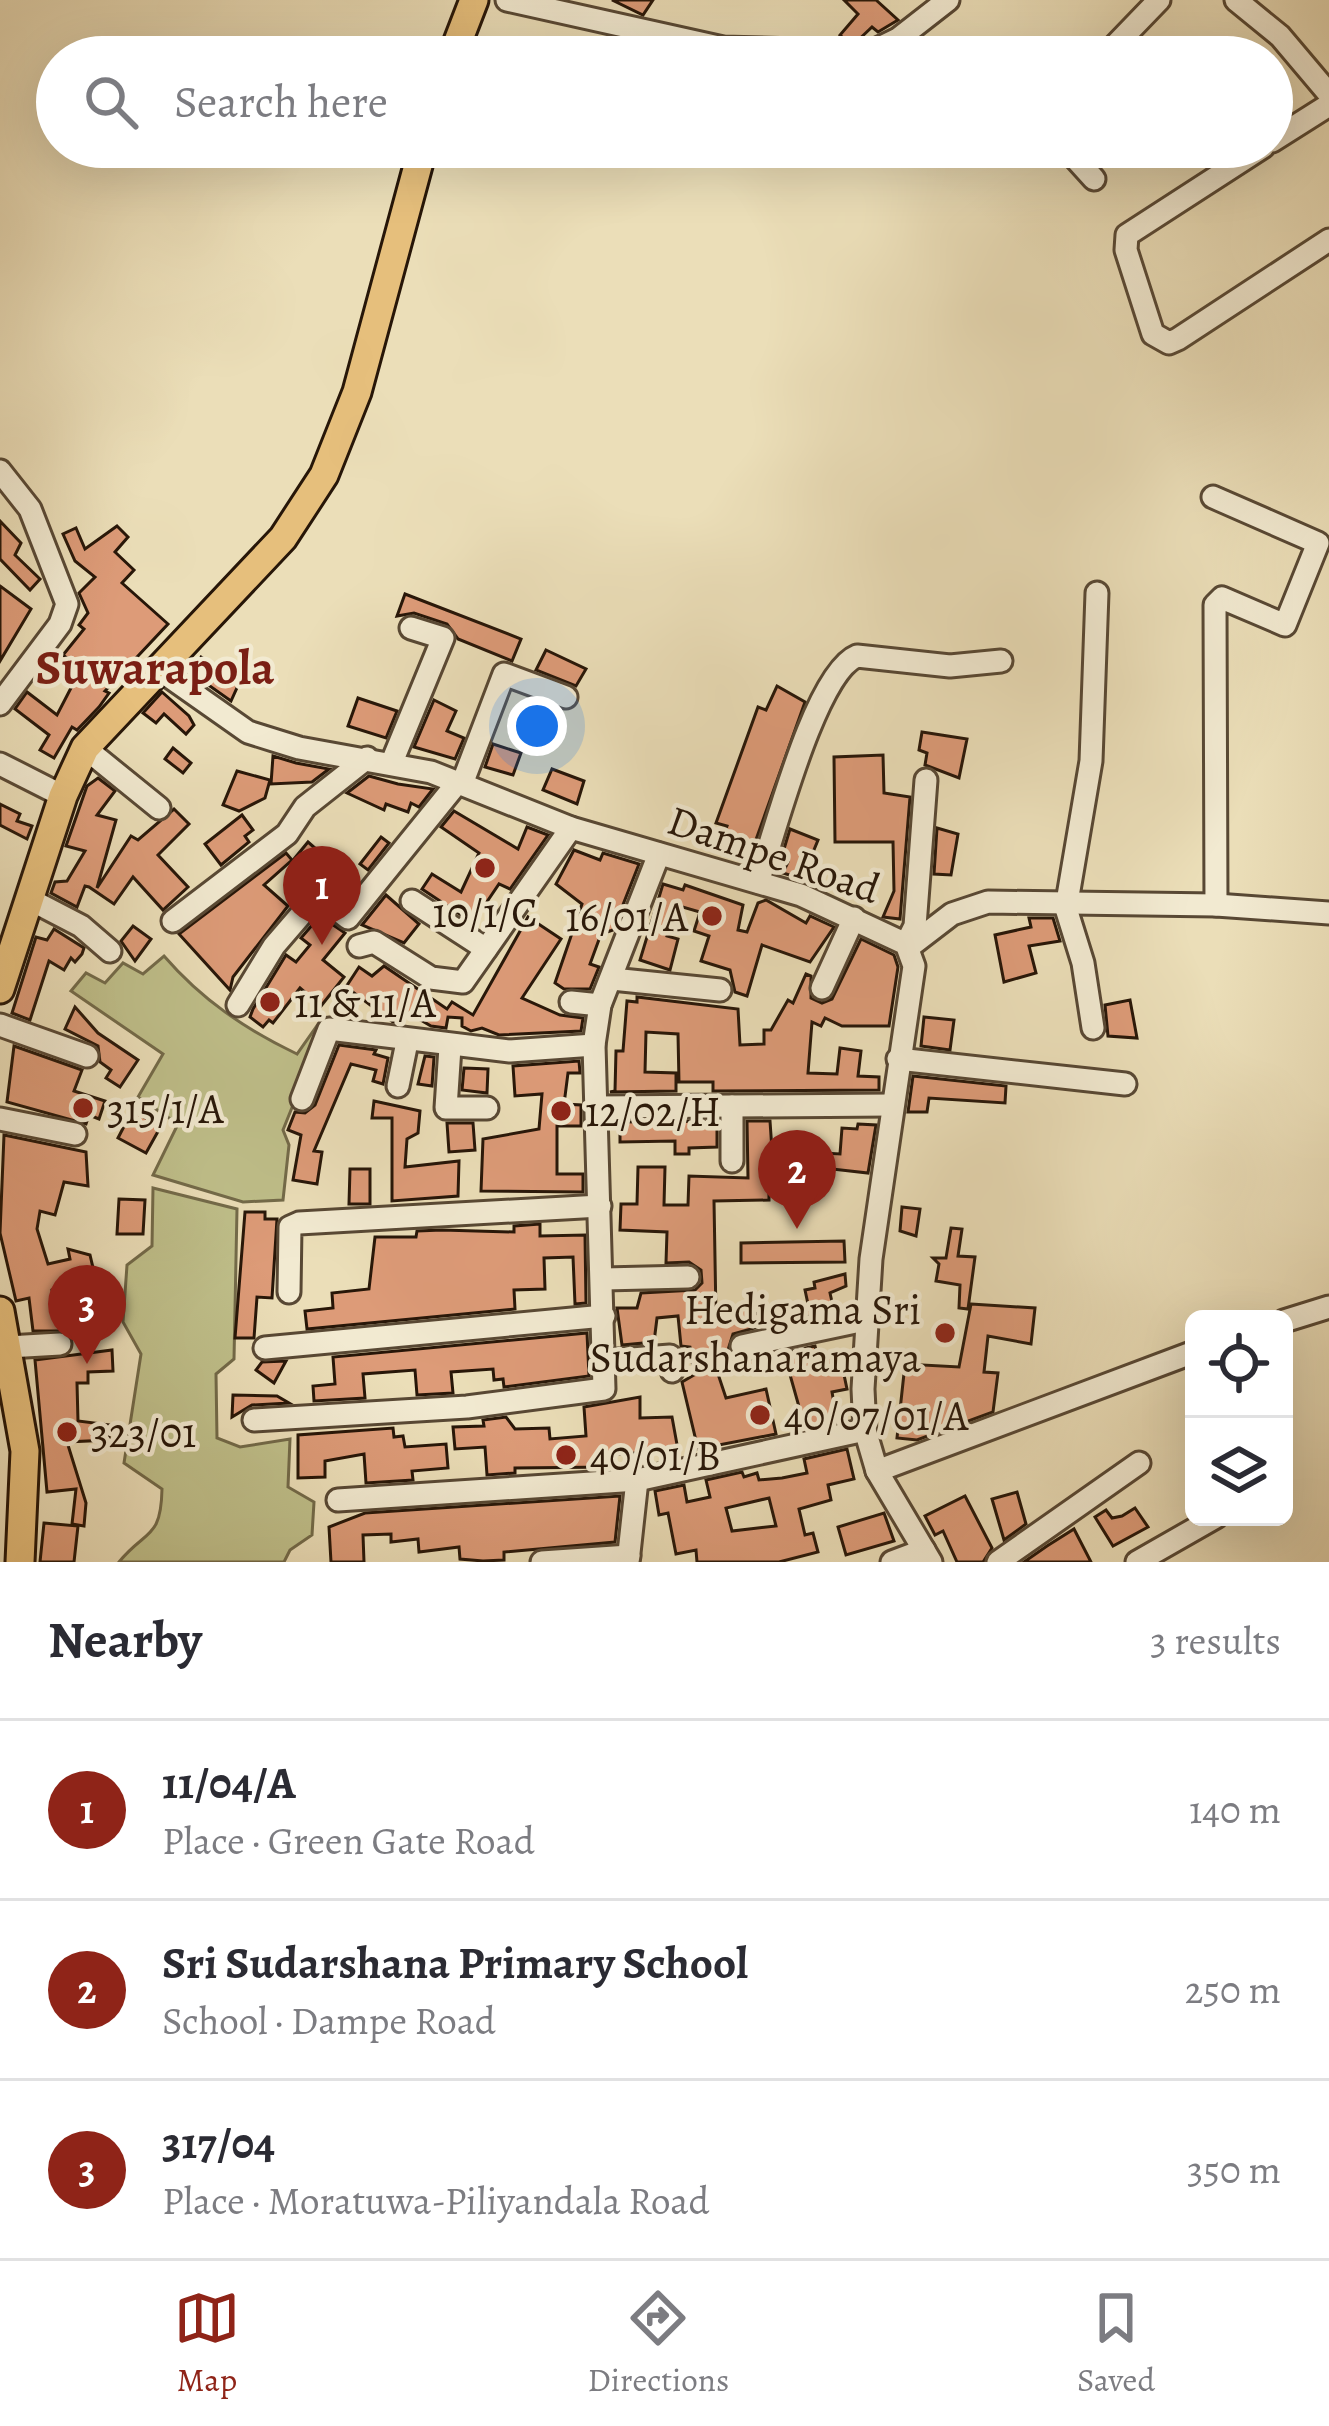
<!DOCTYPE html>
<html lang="en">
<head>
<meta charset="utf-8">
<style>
  body { margin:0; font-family:Alegreya,serif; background:#f7f7f7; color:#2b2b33 }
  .controls { position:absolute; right:36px; bottom:36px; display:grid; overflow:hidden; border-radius:18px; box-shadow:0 12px 48px #0002 }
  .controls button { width:108px; height:108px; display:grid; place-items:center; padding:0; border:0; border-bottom:3px solid #e1e1e2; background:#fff; color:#2b2b33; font:60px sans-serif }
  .you { position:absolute; left:537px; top:726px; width:42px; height:42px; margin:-30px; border:9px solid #fff; border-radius:50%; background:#1a73e8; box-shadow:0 0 0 18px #1a73e833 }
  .badge { display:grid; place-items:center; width:78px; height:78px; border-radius:50%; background:#8f2418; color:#fff; font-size:39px; font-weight:700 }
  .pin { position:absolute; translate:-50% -99px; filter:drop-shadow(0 3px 6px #0008) }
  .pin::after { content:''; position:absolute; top:63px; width:42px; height:36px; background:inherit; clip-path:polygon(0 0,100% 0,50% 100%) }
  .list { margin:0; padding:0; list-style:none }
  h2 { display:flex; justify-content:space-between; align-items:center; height:156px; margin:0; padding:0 48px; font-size:51px }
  h2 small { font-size:39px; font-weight:400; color:#7c7c81 }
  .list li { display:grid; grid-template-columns:78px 1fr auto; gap:36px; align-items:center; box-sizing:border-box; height:180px; padding:0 48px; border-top:3px solid #e1e1e2 }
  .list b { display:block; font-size:45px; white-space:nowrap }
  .list p { margin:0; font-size:39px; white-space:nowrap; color:#7c7c81 }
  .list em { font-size:39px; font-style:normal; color:#7c7c81 }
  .icon { flex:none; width:66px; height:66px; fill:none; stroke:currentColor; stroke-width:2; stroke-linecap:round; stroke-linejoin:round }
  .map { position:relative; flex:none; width:1329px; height:1562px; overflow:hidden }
  .search { position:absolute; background:#fff; box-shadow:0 12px 48px #0002; left:36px; right:36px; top:36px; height:132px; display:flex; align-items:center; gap:30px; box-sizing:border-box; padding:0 42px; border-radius:66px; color:#7c7c81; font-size:45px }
  .sheet { height:696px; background:#fff }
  nav { display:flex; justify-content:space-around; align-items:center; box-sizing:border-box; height:168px; border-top:3px solid #e1e1e2; background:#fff; font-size:33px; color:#7c7c81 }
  nav a { display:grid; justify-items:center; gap:6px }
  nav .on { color:#8f2418 }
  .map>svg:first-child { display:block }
  .green { fill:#bfbf8a; stroke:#736a49; stroke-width:3 }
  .building { fill:#dd9b78; stroke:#271608; stroke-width:3; fill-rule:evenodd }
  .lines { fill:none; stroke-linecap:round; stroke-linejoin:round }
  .minor-casing { stroke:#584834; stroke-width:27 }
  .major-casing { stroke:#271608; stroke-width:33 }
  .minor { stroke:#f2ead1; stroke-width:21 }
  .major { stroke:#e6bf7c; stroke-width:27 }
  .poi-dot { fill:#8f2418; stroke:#f2ead1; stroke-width:4.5 }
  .labels { text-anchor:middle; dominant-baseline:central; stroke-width:9; stroke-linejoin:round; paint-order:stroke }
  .street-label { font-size:42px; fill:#271608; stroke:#f2ead1 }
  .poi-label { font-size:42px; fill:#271608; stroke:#f2ead1; text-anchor:start }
  .quarter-label { font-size:48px; font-weight:bold; fill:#7a1f14; stroke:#f2ead1 }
</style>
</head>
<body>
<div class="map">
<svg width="1329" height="1562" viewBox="0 0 1329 1562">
  <rect width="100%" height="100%" fill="#ebdeb8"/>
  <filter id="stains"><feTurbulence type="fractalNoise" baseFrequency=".00167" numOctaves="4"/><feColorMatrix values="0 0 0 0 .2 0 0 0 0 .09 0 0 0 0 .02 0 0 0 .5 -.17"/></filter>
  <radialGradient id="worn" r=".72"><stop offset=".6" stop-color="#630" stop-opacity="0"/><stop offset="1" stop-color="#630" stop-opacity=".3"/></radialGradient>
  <g class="green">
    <path d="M164,956C202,1000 245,1029 297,1054L321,1020L326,1023L283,1130L289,1145L283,1200L243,1202L153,1175L178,1124L138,1097L163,1054L71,991L86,973L105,983L123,963L143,974Z"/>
    <path d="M153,1188L237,1209L234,1359L216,1374L217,1438L240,1447L290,1439L288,1487L314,1502L312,1535L290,1550L284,1562H119C146,1529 161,1540 162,1489L124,1463L141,1354L123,1322L127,1265L152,1246Z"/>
  </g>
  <g class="building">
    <path d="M612,0H653L643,15Z"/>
    <path d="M844,0H876L898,20L878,32L872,27L852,46L840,35L858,14Z"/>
    <path d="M0,521L21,543L15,555L40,579L30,590L0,559Z"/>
    <path d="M117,526L128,537L115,552L134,570L122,583L168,624L105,691L109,693L99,707L77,730L72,727L54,758L40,750L49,735L15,709L27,692L57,715L72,686L67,681L73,663L63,655L84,629L79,625L88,613L79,593L95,577L75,561L63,534L76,528L85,549Z"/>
    <path d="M0,586L31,609L0,661Z"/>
    <path d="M405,594L521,639L512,661L458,639L447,624L414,613L397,616Z"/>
    <path d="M546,650L586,669L576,686L536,670Z"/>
    <path d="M201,657L240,681L231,701L190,672Z"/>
    <path d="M777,686L805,702L753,848L723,837L727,826L716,823L758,707L766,710Z"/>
    <path d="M162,692L189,716L194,725L186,734L164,714L156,723L143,713Z"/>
    <path d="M358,698L397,711L386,738L348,726Z"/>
    <path d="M434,700L456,711L447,731L464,738L455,759L414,747Z"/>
    <path d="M922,732L967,739L959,778L925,765L927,753L919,750Z"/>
    <path d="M493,744L521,753L513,775L485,767Z"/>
    <path d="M173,748L191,763L183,773L165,759Z"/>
    <path d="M883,755L884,793L910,797L900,919L883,917L894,891L893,842H835L834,757Z"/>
    <path d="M273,756L296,763L329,769L312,782L271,784Z"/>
    <path d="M552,769L584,781L577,804L543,790Z"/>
    <path d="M237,771L270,780L265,798L239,811L223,805Z"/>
    <path d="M369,776L398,784L433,789L419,807L411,803L408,812L386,804L384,810L347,793Z"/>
    <path d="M98,778L115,791L97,815L116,820L97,888L131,836L138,840L174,809L189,824L158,855L188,887L163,910L133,877L114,904L89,887L85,886L77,907L51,893L55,882L67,881L85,851L66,846L87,786Z"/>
    <path d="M0,804L20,814L17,821L32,826L27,839L0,825Z"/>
    <path d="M454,811L518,849L527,827L548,835L510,889L499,884L476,918L470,914L467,919L422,889L432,874L461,892L479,853L441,827Z"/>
    <path d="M242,815L253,830L245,836L249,842L221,865L205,844Z"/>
    <path d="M937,828L958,834L951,875L934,874Z"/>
    <path d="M790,829L818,840L802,879L783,873L788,862L781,859Z"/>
    <path d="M381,837L389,843L368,870L360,864Z"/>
    <path d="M308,842L348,877L336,890L294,859Z"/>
    <path d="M574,850L600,860L603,853L639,864L613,930L601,934L590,964L599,967L590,989H564L555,983L582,904L556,884Z"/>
    <path d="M286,853L292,860L264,885L288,906L233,977L230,990L179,934Z"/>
    <path d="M663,884L683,890L685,885L743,905L738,930L747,932L758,903L766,900L806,923L810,916L834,927L810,962L762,945L747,996L735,992L730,970L701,961L709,936L694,931L700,912L676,905L667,936L678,939L670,970L640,960Z"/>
    <path d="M386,895L419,924L404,943L362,925Z"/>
    <path d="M320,916L345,933L323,960L344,977L321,1006L300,988L273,1023L269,1020L263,1027L250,1017L253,1009L286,955L296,962L310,945L301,938Z"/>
    <path d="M528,917L561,939L522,998L560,1015L583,1018L581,1031L499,1035L482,1028L471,1031L462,1026V1018L448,1017L446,1028L431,1026L407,1012L400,1022H393L346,987L359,967L372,976L384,966L447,1009L452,1002L473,1015Z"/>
    <path d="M1029,918H1053L1060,941L1029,946L1036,973L1004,982L995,935L1031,927Z"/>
    <path d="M133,926L151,939L135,961L121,941Z"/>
    <path d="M54,929L84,948L82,954L75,962L71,958L64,970L49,961L30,1020L12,1013L36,937L47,940Z"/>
    <path d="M861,939L894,955L898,967L889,1026H842L825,1018L821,1026L812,1022L808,1073L837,1074L840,1048L861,1051L858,1076L879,1077V1090L713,1091V1082H679L678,1034L646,1032L645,1072L676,1073V1091L610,1092L615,1091L616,1051H623L627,1001L637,1002V997L738,1009L740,1045L764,1044V1030H771L788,1000L793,1003L806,974L811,976V998L822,1003L832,999Z"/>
    <path d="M1130,1000L1137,1038L1108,1036L1105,1005Z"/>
    <path d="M75,1007L98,1033L138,1060L120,1087L106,1078L111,1070L100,1062L98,1046L65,1029Z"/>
    <path d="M924,1017L954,1020L950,1050L921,1046Z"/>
    <path d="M339,1045L376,1050L374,1054L388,1058L383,1084L373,1081L376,1070L351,1064L314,1151L322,1152L317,1184L293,1180L301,1135L288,1130L295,1112L305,1113L315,1105Z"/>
    <path d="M14,1046L82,1070L74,1091L105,1101L99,1119L89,1115L86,1124L7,1102Z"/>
    <path d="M425,1056L434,1057L432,1086L418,1084Z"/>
    <path d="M579,1061L580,1073H568L564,1104L581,1105V1126H557V1174H583V1192L481,1191L483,1139L539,1129L542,1094L515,1096L513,1066Z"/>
    <path d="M464,1068L488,1069L487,1093L462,1090Z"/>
    <path d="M913,1076L1006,1086L1005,1103L929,1098L927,1112H908Z"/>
    <path d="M374,1101L420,1111L418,1133L407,1139L405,1167L459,1161L458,1196L392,1201V1118H372Z"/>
    <path d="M132,1111L161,1126L146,1153L118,1138Z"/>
    <path d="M717,1121V1147L689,1148V1154H675V1141L620,1142V1122Z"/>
    <path d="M747,1121H770L773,1165H822V1187L769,1186V1200L714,1201L716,1316L748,1308L749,1315L759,1313L762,1326L733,1334L728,1350L744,1361L815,1346L818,1358L848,1354L849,1369L843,1370L847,1389L832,1392L837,1421L805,1428L787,1364L716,1368L726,1398L766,1389L776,1434L698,1449L682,1382L694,1375L690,1347L681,1346L678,1316L657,1318L654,1342L622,1345L617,1308H637L641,1293L695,1290L702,1283L701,1270L689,1262L666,1263L667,1232L620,1230L621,1204H637L638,1167H665L664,1205H688L689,1176L748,1178Z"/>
    <path d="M447,1123H473L475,1150L449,1152Z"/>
    <path d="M858,1124L876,1125L868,1173L823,1168L824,1153L840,1154L842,1128L857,1129Z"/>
    <path d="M4,1135L86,1152L88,1186L64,1182L55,1215L40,1211L37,1229L48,1264L70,1259L68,1249L90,1255L94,1272L52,1290L56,1314L65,1313L67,1331H33L29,1298L16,1301L0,1233Z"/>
    <path d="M350,1169H370V1204H349Z"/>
    <path d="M119,1199L145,1200L143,1234H117Z"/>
    <path d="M902,1207L920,1209L916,1236L900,1231Z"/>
    <path d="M245,1212H265V1219H277L272,1298L257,1297L254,1338H235Z"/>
    <path d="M540,1224V1236L585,1235L586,1303L575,1304L573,1257L544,1258L545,1289L514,1290L515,1309L307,1329L305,1311L333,1308L332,1293L369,1289L375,1237H416L417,1231L442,1230L514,1232V1226Z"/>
    <path d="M951,1228L962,1229L958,1256L975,1257L968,1309L959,1308L960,1285L936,1281L939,1264L933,1258H946Z"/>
    <path d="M844,1241L845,1262L741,1263V1243Z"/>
    <path d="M845,1274L846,1286L830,1293L834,1311L796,1319L793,1307L808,1304L805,1290L815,1288L814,1282Z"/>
    <path d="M971,1304L1035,1308L1031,1344L988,1336L984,1372L998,1373L993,1412L917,1440L897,1438L905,1364L959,1367Z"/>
    <path d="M587,1333L589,1376L504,1387L503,1379L494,1380L493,1369L451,1372L453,1393L417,1395L415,1370L363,1374L365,1398L314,1401L313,1386L335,1384L333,1357Z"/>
    <path d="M112,1350L113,1371L88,1372V1383H77L78,1421L110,1425L109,1440L67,1442L86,1503L84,1526L72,1524L76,1489L47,1492L35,1360Z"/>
    <path d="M286,1361L274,1383L256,1370L262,1362Z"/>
    <path d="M233,1395L277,1396L289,1403L252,1405L232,1417Z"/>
    <path d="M640,1397V1418L672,1417L678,1450L609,1455L610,1467L515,1468V1473L487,1475L485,1447L455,1449L453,1427L484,1426L483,1420L506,1417L515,1429L549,1428L550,1439L586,1436L584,1407Z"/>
    <path d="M393,1428L394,1437L403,1436L405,1447L446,1444L448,1468L412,1471L413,1480L366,1483L364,1454L325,1461V1477L298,1478V1435Z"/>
    <path d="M847,1449L854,1479L828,1485L831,1500L799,1509L805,1535L813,1533L818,1552L779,1562H697L696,1550L676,1554L668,1513L659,1515L655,1491L684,1485L687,1502L710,1497L706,1480L742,1472L744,1477L757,1473L759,1480L782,1478L807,1473L804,1459ZM769,1498L776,1526L732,1531L726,1508Z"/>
    <path d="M1017,1492L1026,1524L1004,1540L992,1499Z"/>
    <path d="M620,1496L615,1542L504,1552V1560L483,1561L460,1559L459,1547L419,1552L418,1539L391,1542V1534L363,1535L364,1562H331L329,1527L365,1513Z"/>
    <path d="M965,1496L992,1548L983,1562H957L943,1531L935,1535L925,1516Z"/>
    <path d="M1135,1508L1148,1527L1113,1546L1095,1517L1106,1510L1112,1518L1122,1516Z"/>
    <path d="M884,1513L894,1541L846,1555L838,1527Z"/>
    <path d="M44,1523L78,1526L74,1562H40Z"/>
    <path d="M1074,1529L1091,1562H1024L1047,1546Z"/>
  </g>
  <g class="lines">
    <g class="minor-casing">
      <g id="minor">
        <path d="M507,0L723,48L798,50L820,57"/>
        <path d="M1236,0L1280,36L1329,94"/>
        <path d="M861,57L898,39L948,0"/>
        <path d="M1104,57L1159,0"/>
        <path d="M1272,141L1329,105"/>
        <path d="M1065,147L1094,179"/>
        <path d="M1263,147L1127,235L1126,250L1153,334L1169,343L1178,339L1329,240"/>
        <path d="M0,471L30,509L67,604L60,624L0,704"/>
        <path d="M1213,497L1318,543L1285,625L1222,598L1215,605L1216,905"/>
        <path d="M157,668L248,732L299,748L431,772L571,828L801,895L906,944L914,966L871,1259L863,1389L865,1430L877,1471L931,1562"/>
        <path d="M85,748L159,808"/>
        <path d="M392,762L443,638L411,628"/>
        <path d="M0,764L63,796"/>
        <path d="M462,784L504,674L566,697"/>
        <path d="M758,882C774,836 815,673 857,656L950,666L1001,661"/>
        <path d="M31,900L81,926L110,951"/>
        <path d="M412,901L486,949"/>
        <path d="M1064,902L1083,963L1093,1028"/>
        <path d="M1067,902L1091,761L1097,593"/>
        <path d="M173,921L287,834L305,807L367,758"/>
        <path d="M906,944L915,926L926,780"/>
        <path d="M359,946L374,942L431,978L463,982L571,828"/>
        <path d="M909,947L952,914L988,902L1216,905L1329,913"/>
        <path d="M612,979L720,990"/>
        <path d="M822,988L854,918"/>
        <path d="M571,1002L600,1005"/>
        <path d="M238,1005L274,946L318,895L348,918L458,782"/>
        <path d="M0,1025L87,1056"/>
        <path d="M450,1047L446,1108H487"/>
        <path d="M898,1059L1125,1084"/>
        <path d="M398,1086L407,1042"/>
        <path d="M302,1099L329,1029L510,1051L594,1045"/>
        <path d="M597,1107L892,1105"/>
        <path d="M0,1119L75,1134"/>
        <path d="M732,1161V1106"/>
        <path d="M604,1279L688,1277"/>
        <path d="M289,1292L290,1227L299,1223L600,1206"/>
        <path d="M1284,1321L1329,1307"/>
        <path d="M742,1346L865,1320"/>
        <path d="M8,1347L60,1344"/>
        <path d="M265,1348L604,1316"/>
        <path d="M606,1361L670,1356L672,1371"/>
        <path d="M254,1420L467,1407L604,1389L594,1045L600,1005L659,854"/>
        <path d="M877,1471L1194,1352"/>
        <path d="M338,1500L637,1480L865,1430"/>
        <path d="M542,1562L629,1556"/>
        <path d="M628,1562L637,1480"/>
        <path d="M892,1562L924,1550"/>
        <path d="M998,1562L1139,1463"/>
        <path d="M1137,1562L1216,1517"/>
      </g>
    </g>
    <g class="major-casing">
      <g id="major">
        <path d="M452,57L474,0"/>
        <path d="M0,989L63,796L85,748L283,538L324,475L357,392L423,147"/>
        <path d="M0,1311L25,1451L20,1562"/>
      </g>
    </g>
    <use href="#minor" class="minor"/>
    <use href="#major" class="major"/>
  </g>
  <g class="poi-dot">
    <circle cx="485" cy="868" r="12"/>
    <circle cx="712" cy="916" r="12"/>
    <circle cx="270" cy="1002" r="12"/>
    <circle cx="83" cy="1108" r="12"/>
    <circle cx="561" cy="1111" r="12"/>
    <circle cx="945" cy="1333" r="12"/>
    <circle cx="760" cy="1415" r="12"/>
    <circle cx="67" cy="1432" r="12"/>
    <circle cx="566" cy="1455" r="12"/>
  </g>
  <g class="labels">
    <g class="street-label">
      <text transform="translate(774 854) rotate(19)">Dampe Road</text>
    </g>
    <g class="poi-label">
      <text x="485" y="912" text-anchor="middle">10/1/C</text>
      <text x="688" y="916" text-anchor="end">16/01/A</text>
      <text x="294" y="1002">11 &amp; 11/A</text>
      <text x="107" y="1108">315/1/A</text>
      <text x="585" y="1111">12/02/H</text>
      <text x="921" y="1309" text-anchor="end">Hedigama Sri<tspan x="921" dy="48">Sudarshanaramaya</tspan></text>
      <text x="784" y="1415">40/07/01/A</text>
      <text x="91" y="1432">323/01</text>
      <text x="590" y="1455">40/01/B</text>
    </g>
    <g class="quarter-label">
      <text x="155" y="668">Suwarapola</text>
    </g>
  </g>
  <rect width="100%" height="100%" filter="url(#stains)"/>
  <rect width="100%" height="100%" fill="url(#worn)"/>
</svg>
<div class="controls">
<button><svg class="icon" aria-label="locate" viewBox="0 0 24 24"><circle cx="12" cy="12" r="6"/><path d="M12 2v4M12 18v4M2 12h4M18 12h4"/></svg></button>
<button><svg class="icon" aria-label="layers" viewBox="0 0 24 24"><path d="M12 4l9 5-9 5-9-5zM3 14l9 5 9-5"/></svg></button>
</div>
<div class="you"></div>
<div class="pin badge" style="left:322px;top:945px">1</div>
<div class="pin badge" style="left:797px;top:1229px">2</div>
<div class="pin badge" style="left:87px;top:1364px">3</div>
<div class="search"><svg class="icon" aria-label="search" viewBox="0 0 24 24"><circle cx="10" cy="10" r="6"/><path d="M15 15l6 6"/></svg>Search here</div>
</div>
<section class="sheet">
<h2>Nearby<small>3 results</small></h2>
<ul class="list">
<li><span class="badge">1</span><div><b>11/04/A</b><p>Place · Green Gate Road</p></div><em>140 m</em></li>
<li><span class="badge">2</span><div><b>Sri Sudarshana Primary School</b><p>School · Dampe Road</p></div><em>250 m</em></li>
<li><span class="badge">3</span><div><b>317/04</b><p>Place · Moratuwa-Piliyandala Road</p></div><em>350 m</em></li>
</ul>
</section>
<nav>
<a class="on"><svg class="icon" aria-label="map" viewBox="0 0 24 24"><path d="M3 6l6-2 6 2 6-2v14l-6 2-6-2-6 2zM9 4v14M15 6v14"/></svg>Map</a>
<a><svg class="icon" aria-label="directions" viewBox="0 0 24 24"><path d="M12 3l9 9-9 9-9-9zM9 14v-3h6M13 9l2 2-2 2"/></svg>Directions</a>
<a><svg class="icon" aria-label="saved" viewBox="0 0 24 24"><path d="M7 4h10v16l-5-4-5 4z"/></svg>Saved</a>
</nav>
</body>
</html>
